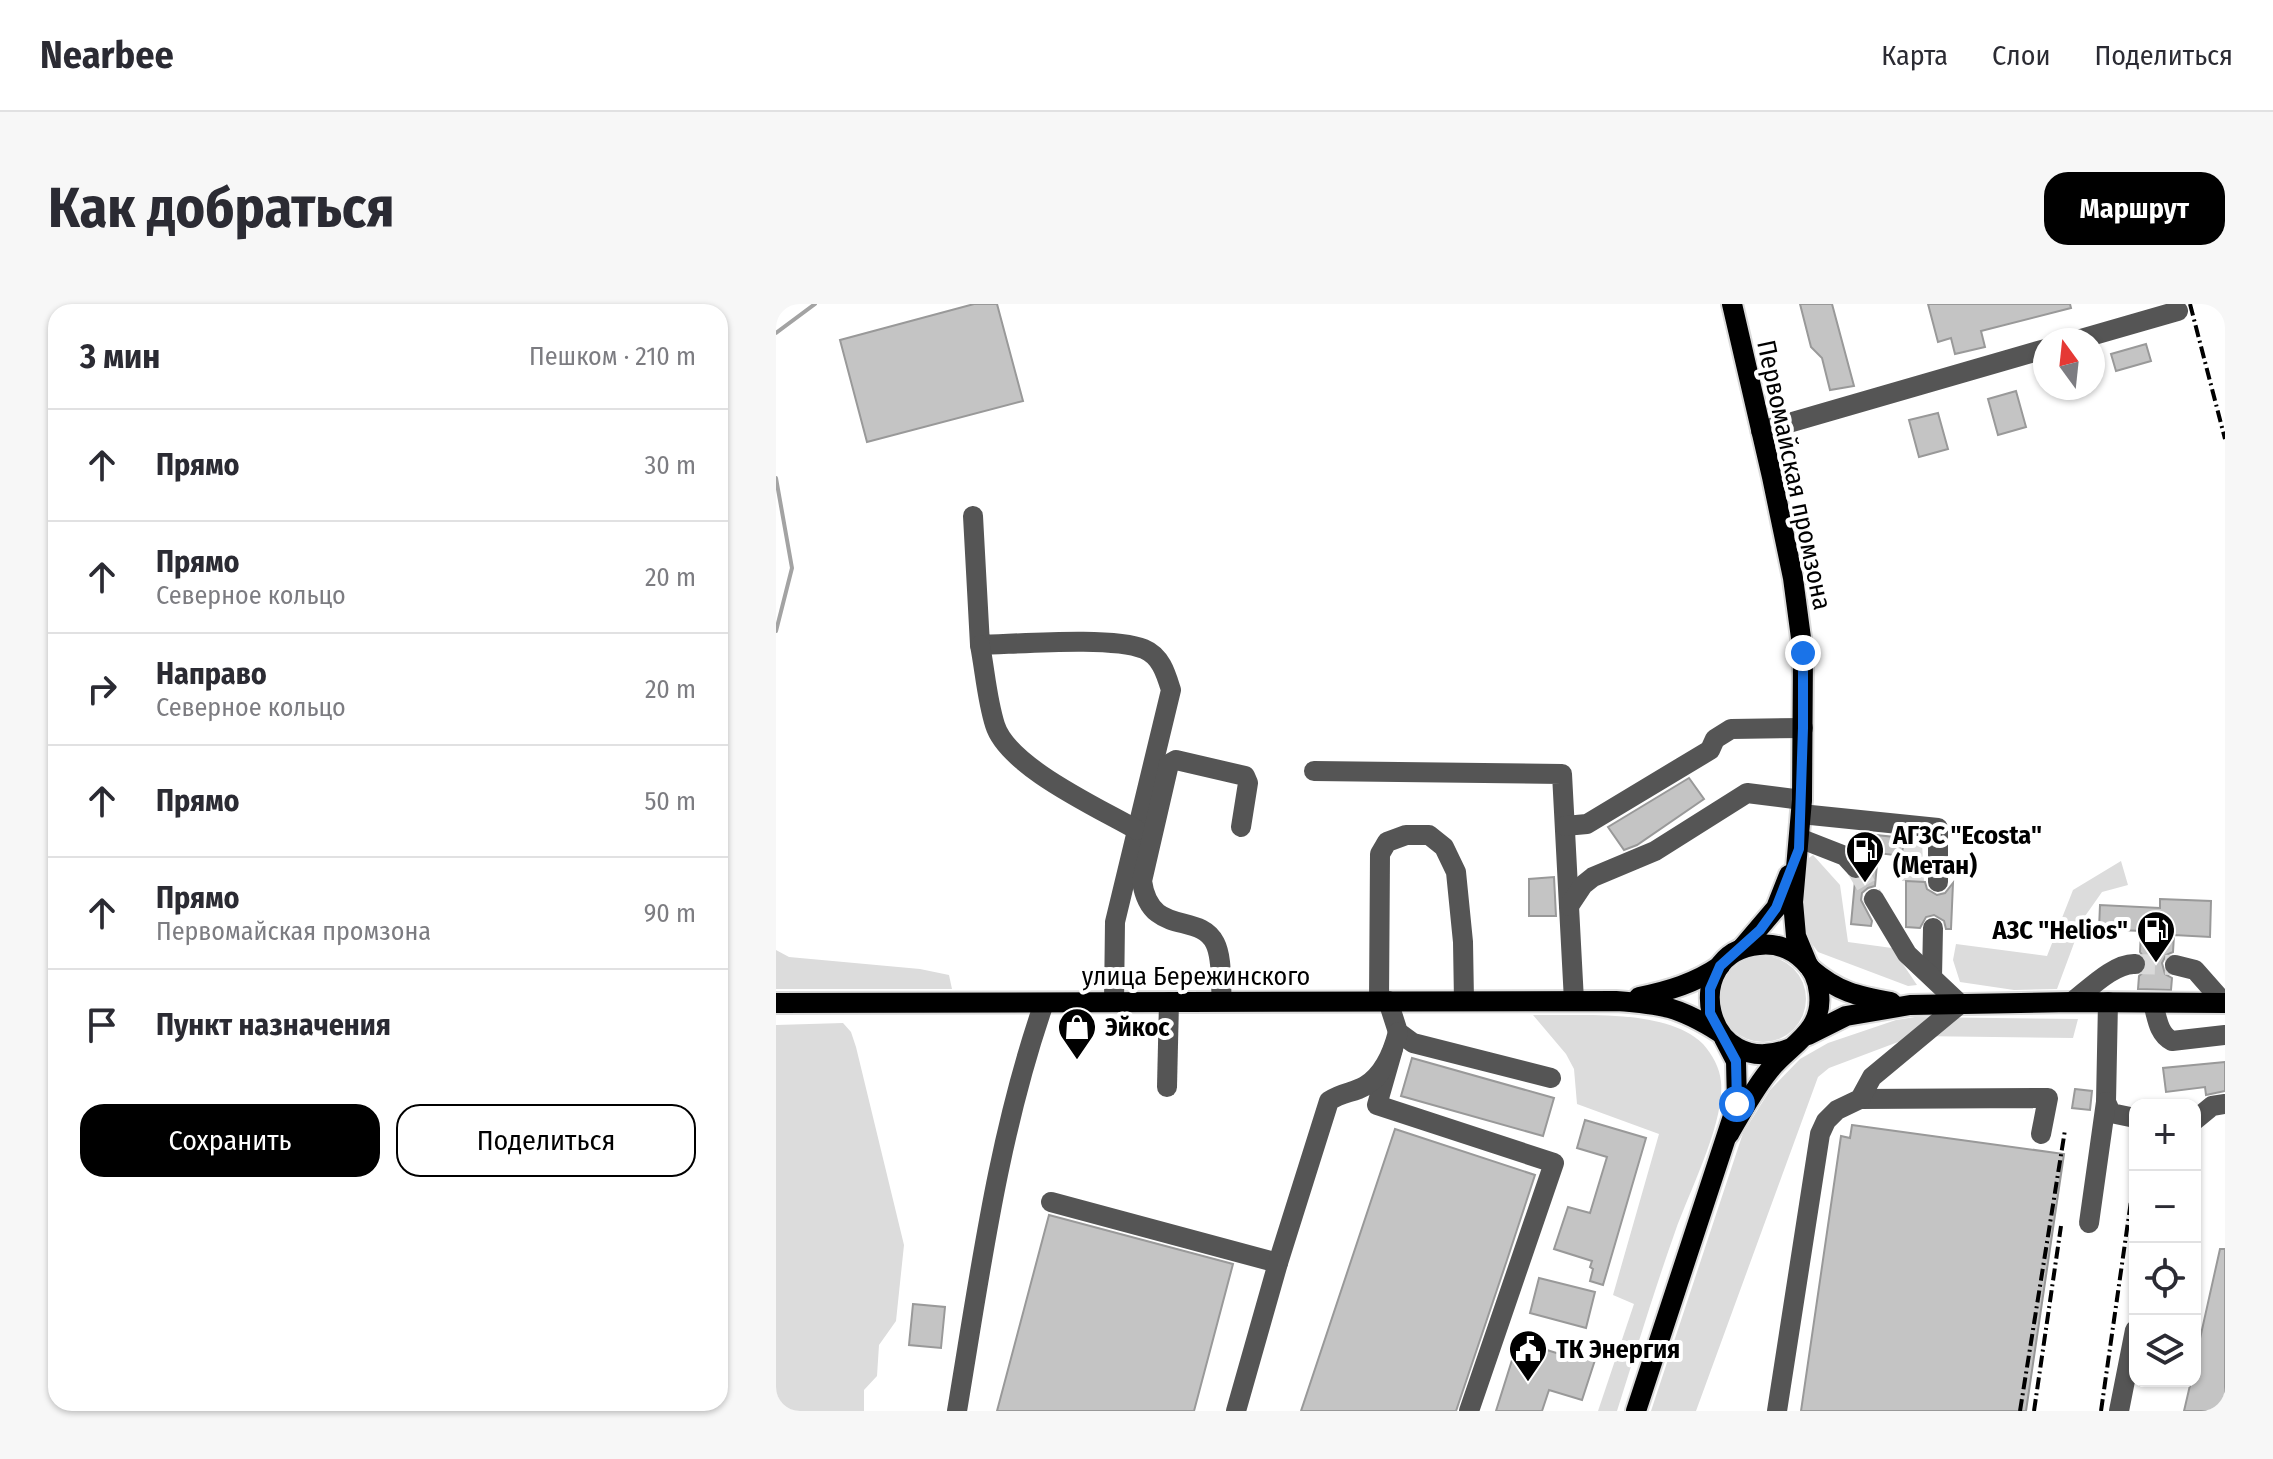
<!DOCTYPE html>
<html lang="ru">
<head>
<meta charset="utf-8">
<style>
  body { margin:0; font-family:"Fira Sans Condensed",sans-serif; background:#f7f7f7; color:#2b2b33 }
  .controls { position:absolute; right:24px; bottom:24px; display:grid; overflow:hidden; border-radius:16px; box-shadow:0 2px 6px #0004 }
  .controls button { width:72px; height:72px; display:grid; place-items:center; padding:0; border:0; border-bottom:2px solid #e1e1e2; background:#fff; color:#2b2b33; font:40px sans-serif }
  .compass { position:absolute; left:1257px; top:24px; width:72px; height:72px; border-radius:50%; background:#fff; box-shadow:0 2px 6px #0004; rotate:345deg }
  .stop { position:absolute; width:24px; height:24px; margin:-18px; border:6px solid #1a73e8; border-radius:50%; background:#fff }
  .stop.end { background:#1a73e8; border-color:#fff; box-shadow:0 2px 8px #0008 }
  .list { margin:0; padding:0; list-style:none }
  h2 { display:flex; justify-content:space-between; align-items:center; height:104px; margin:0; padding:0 32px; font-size:34px }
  h2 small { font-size:26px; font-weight:400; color:#7c7c81 }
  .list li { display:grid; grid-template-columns:52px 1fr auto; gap:24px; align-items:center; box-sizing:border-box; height:112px; padding:0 32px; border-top:2px solid #e1e1e2 }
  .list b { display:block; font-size:30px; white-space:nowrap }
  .list p { margin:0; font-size:26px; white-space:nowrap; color:#7c7c81 }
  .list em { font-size:26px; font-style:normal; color:#7c7c81 }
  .actions { display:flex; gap:16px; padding:24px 32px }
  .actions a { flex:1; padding:18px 0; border:2px solid #000; border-radius:24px; text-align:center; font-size:28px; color:#000 }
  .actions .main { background:#000; color:#fff }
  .icon { flex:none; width:44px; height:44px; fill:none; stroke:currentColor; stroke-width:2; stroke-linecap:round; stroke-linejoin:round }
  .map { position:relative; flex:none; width:1449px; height:1107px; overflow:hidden; border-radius:24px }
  header { display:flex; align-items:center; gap:48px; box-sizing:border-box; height:112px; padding:0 40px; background:#fff; border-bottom:2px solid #e1e1e2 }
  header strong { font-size:38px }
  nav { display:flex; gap:44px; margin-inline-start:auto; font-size:28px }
  .intro { display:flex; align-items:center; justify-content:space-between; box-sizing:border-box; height:192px; padding:0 48px }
  h1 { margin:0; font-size:56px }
  .button { padding:20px 36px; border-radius:24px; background:#000; color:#fff; font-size:28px; font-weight:700 }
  main { display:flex; gap:48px; padding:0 48px }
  aside { flex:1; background:#fff; border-radius:24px; box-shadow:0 2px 6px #0004 }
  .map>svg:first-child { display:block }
  .green { fill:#dcdcdc }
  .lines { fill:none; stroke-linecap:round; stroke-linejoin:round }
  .stream { stroke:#a3a3a3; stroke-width:4 }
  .building { fill:#c4c4c4; stroke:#999; stroke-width:2 }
  .minor-tunnel { stroke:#d9d9d9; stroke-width:20; stroke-dasharray:20 10; stroke-linecap:butt }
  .major-casing { stroke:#dbdbdb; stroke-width:24 }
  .minor { stroke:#555; stroke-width:20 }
  .major { stroke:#000; stroke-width:20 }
  .rail { stroke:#000; stroke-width:4; stroke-dasharray:12 4 2 4; stroke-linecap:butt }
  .route { stroke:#1a73e8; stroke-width:10 }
  .labels { text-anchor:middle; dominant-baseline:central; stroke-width:8; stroke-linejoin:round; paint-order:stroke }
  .street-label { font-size:26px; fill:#000; stroke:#fff }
  .poi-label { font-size:26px; font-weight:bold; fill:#000; stroke:#fff; text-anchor:start }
</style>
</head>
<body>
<header>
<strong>Nearbee</strong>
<nav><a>Карта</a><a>Слои</a><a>Поделиться</a></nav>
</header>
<div class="intro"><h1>Как добраться</h1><a class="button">Маршрут</a></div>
<main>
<aside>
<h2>3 мин<small>Пешком · 210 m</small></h2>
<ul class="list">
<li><svg class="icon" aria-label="ahead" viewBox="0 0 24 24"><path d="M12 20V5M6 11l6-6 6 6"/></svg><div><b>Прямо</b></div><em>30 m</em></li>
<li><svg class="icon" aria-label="ahead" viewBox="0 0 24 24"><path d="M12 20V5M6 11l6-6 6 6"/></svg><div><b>Прямо</b><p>Северное кольцо</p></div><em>20 m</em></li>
<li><svg class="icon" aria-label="right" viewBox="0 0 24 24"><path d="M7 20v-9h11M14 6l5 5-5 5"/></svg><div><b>Направо</b><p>Северное кольцо</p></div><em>20 m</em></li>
<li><svg class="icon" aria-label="ahead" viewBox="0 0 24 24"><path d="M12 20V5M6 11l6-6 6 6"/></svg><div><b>Прямо</b></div><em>50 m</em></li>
<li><svg class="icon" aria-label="ahead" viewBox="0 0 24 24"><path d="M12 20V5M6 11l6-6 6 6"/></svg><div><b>Прямо</b><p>Первомайская промзона</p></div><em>90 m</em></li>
<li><svg class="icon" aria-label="arrive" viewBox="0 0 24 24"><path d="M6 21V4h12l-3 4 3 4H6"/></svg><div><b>Пункт назначения</b></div></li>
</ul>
<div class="actions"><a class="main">Сохранить</a><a>Поделиться</a></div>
</aside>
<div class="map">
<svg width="1449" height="1107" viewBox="0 0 1449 1107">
  <rect width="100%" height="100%" fill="#fff"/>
  <g class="green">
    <path d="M1129,530L1146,538L1148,578L1126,577Z"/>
    <path d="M1037,551L1064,581L1072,638L1116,644L1141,681L1132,682L1042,648L1027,628L1030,556Z"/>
    <path d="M1345,557L1352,581L1326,588L1307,615L1281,685L1238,686L1184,678L1177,656L1180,640L1271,652L1297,586Z"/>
    <path d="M0,646L13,653L144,665L173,671L176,685H0Z"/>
    <circle cx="987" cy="695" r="43"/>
    <path d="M757,711C805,712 891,704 927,740C936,750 944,764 945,778C949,818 913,888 899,928C878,987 860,1047 841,1107H822L858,1000L837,991L883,830L801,800L798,765L790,750Z"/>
    <path d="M1139,713L1302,715L1297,734L1138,732L1053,764L1042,773L920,1107H875L967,829L994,786L1024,755L1052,739L1120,716Z"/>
    <path d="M67,719L75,728L80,743L128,941L120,1017L103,1041L101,1072L88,1086V1107H0V721Z"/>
  </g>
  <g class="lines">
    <g class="stream">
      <path d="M0,29L39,0"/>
      <path d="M0,174L16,264L0,327"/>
    </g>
  </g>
  <g class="building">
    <path d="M198,0H221L247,97L91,138L64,36Z"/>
    <path d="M1024,0H1056L1078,82L1054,86L1046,54L1035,43Z"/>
    <path d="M1152,0H1294L1295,4L1205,27L1209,43L1179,50L1175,34L1162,38Z"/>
    <path d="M1370,40L1375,57L1340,67L1335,50Z"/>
    <path d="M1240,87L1250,123L1222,131L1212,95Z"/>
    <path d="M1162,109L1172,145L1143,153L1133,116Z"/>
    <path d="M913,474L928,495L861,541L848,546L832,523Z"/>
    <path d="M1081,529L1128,534L1126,552L1102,549L1099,582L1092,584L1086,589L1085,596L1096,617L1095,622L1075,620L1079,577L1088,574L1093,567L1090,556L1079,544Z"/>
    <path d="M778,573L780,612H753V575Z"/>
    <path d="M1130,577L1149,578L1151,585L1161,591L1169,589L1177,579L1175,625H1170L1168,617L1158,611L1150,613L1144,624L1130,623Z"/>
    <path d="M1384,595L1435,597L1434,633L1398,631L1397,648L1390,651L1386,659L1389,670L1396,674L1395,686L1362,685L1363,672L1370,666L1372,659L1364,648L1365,627L1323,625L1324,601L1384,604Z"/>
    <path d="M636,754L778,794L767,832L625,792Z"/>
    <path d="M1449,758V787L1430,791L1429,783L1390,788L1387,764Z"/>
    <path d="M1299,785L1316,787L1314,806L1296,804Z"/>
    <path d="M809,816L870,834L827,981L814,977L817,965L814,963L816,957L778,945L792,903L814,909L831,853L801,844Z"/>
    <path d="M1076,821L1288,850L1250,1107H1025L1065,832L1074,834Z"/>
    <path d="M619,825L759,871L731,956L680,1107H525Z"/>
    <path d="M273,911L457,960L418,1107H221Z"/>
    <path d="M1444,945H1449V1107H1408L1415,1077H1419V1057Z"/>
    <path d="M763,974L819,988L810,1024L754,1009Z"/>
    <path d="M137,1000L169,1003L165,1044L133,1041Z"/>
    <path d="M742,1037L790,1052L792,1045L820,1053L806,1096L773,1086L766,1107H720Z"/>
  </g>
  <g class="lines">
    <g class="minor-tunnel">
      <path d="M1080,564L1098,595"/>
      <path d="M1359,660L1399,661"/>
    </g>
    <g class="major-casing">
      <g id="major">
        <path d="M956,0L996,173L1017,274L1027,349L1026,496L1017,598L1020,632L1032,661"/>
        <path d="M966,644L1000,604L1013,571"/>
        <path d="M1035,665C1062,688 1081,692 1115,698"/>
        <path d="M863,693C893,687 919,679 944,662"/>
        <path d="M0,699L840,697C886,700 903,703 943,728"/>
        <path d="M1032,731L1070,712L1134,701L1296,698L1449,699"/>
        <path d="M953,830C965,809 977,787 992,768C1012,741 1048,729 1043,689C1042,677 1037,665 1028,657C1016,645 1000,639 983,641C902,648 927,780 1015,744"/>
        <path d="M860,1107L961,800L960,757L948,734"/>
      </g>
    </g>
    <g class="minor">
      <path d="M1301,36L1402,7"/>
      <path d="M985,127L1269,45"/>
      <path d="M197,212L204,341C243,340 336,332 368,345C385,352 390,370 395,386L339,618L338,698"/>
      <path d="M204,341C209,367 211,396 219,421C232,463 323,504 361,526"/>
      <path d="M538,467L786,470L798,697"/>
      <path d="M1025,510L1162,524V578"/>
      <path d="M789,522L811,520L934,446L939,435L955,425L1027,424"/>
      <path d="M1023,534L1069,552L1080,564"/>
      <path d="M793,602L807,581L817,573L879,547L971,489L1026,496"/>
      <path d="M1399,661L1419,666L1448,699"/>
      <path d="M1156,673L1157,624"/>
      <path d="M446,697C444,680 447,655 439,639C423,607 374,634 366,577L393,460L400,456L469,472L472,479L465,523"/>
      <path d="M603,697L604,550L611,538L630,531H653L668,543L680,568L687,638L688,697"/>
      <path d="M612,697L622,728L637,739L775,774"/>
      <path d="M1296,698C1312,686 1338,659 1359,660"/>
      <path d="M1332,698L1330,798L1335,809L1359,814"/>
      <path d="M1377,699C1381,713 1382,730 1396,737L1449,731"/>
      <path d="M617,745L601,801L778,859L693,1107"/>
      <path d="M391,783L393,698"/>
      <path d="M1084,795L1272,794L1265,830"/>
      <path d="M1419,816L1436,802L1449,800"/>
      <path d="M275,898L502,959"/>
      <path d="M1313,919L1330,798"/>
      <path d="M181,1107C204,970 222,831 268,699"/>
      <path d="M460,1107L502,959L553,797C566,788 577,789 589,782C607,771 617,748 622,728"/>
      <path d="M1001,1107L1044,830L1050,817L1061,806L1084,795L1096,773L1184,700L1131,650L1098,595"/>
      <path d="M1343,1107L1359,1026"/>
    </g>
    <use href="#major" class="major"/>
    <g class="rail">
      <path d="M1414,0L1449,135"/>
      <path d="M1244,1107L1289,826"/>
      <path d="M1258,1107L1285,922"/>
      <path d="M1325,1107L1359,869"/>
    </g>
  </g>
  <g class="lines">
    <path class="route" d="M961,800L960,757L934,709V685L944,662L984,626L1000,604L1023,545L1027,424V349"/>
  </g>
  <defs>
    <g id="fuel-pin" transform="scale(2)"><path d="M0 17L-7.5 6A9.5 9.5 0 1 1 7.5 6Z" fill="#000" stroke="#fff"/><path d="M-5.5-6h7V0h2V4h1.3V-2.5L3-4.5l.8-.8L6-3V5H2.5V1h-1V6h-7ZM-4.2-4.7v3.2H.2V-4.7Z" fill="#fff"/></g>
    <g id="shop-pin" transform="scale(2)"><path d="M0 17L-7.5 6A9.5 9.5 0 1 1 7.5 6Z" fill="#000" stroke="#fff"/><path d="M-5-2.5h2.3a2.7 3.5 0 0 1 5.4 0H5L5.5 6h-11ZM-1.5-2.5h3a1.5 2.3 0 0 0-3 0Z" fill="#fff"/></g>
    <g id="civic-pin" transform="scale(2)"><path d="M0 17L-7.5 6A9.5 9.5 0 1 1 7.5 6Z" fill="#000" stroke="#fff"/><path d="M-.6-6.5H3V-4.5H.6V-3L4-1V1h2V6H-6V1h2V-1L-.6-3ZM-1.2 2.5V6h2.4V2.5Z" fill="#fff"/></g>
  </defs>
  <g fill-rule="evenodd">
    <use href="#fuel-pin" x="1089" y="546"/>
    <use href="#fuel-pin" x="1380" y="626"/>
    <use href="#shop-pin" x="301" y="723"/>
    <use href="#civic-pin" x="752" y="1045"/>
  </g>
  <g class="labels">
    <g class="street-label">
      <text transform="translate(1018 171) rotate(78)">Первомайская промзона</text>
      <text x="420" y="672">улица Бережинского</text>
    </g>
    <g class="poi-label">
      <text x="1117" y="531">АГЗС "Ecosta"<tspan x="1117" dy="30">(Метан)</tspan></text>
      <text x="1352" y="626" text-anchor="end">АЗС "Helios"</text>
      <text x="329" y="723">Эйкос</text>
      <text x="780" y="1045">ТК Энергия</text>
    </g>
  </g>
</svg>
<div class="controls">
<button>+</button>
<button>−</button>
<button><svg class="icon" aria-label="locate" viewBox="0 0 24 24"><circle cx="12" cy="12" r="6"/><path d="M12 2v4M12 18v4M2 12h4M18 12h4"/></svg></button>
<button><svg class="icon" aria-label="layers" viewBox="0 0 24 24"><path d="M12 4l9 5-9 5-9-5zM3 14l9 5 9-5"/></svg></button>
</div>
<svg class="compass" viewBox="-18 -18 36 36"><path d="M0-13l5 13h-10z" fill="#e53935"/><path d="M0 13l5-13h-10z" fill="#7c7c81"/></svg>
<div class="stop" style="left:961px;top:800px"></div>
<div class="stop end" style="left:1027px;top:349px"></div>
</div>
</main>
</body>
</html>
